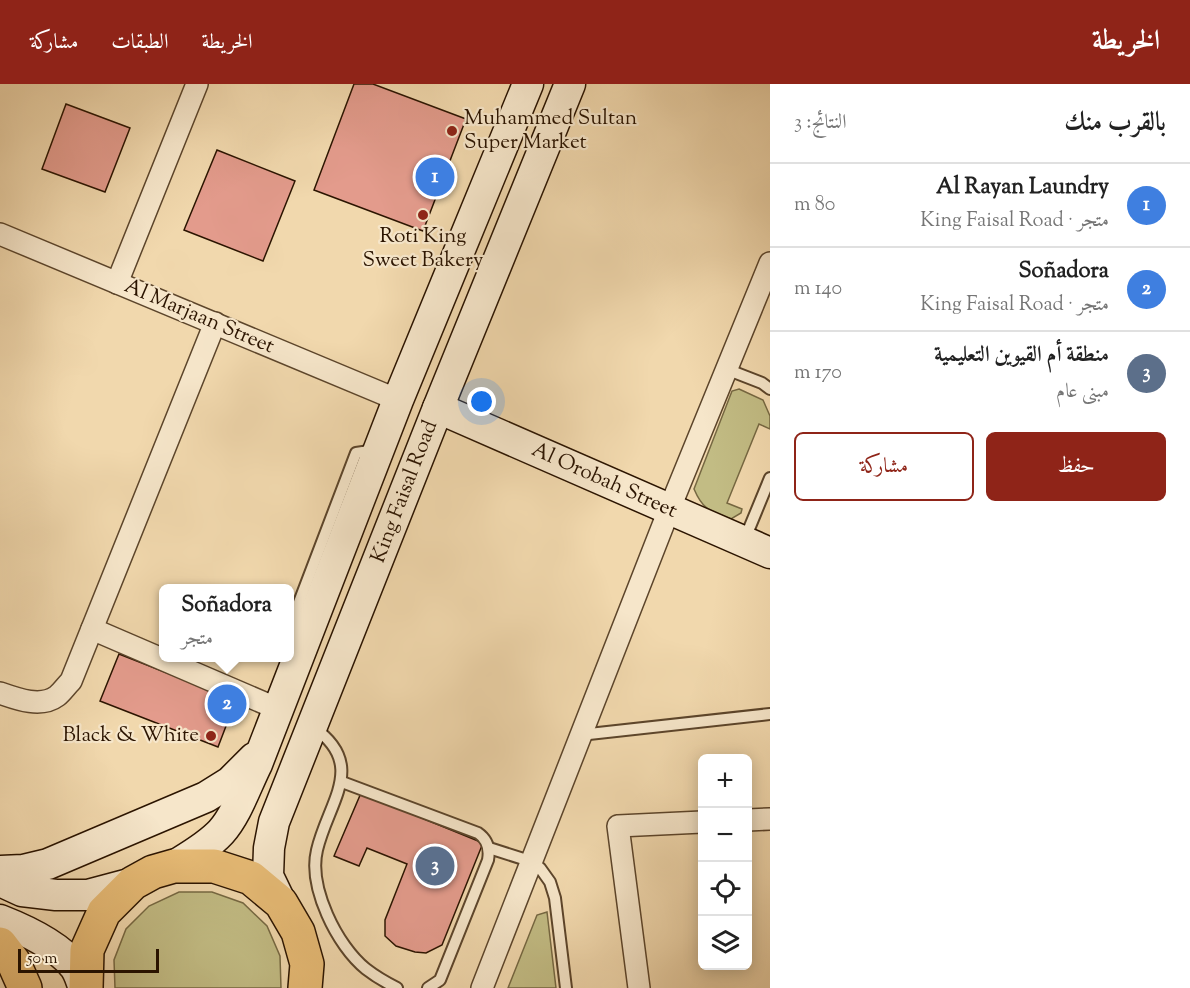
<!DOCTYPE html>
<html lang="ar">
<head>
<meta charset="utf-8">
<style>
  body { margin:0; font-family:"Sorts Mill Goudy",Amiri,serif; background:#f2f2f2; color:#222; direction:rtl }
  .controls { position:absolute; right:18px; bottom:18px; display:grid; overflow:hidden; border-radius:9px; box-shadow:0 3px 15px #0003 }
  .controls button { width:54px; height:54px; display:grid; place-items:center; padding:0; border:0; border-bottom:2px solid #e0e0e0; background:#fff; color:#222; font:30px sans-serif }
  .scale { position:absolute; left:18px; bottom:15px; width:141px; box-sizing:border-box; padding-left:6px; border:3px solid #2b1400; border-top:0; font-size:16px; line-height:21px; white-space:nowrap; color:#2b1400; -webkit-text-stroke:4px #f6e6ca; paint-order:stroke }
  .you { position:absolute; left:482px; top:318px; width:21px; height:21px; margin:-15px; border:4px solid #fff; border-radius:50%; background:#1a73e8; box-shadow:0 0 0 9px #1a73e833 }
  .badge { display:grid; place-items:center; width:39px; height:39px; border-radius:50%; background:#8f2418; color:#fff; font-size:20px; font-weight:700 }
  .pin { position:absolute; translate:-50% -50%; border:3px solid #fff; box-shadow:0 2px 6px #0006 }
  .popup { position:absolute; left:159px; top:500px; width:135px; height:78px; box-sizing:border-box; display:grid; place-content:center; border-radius:9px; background:#fff; filter:drop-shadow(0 2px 4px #0005); font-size:20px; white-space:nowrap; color:#767676 }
  .popup b { font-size:22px; color:#222 }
  .popup::after { content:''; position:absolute; left:50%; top:100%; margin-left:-12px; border:12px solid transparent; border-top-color:#fff }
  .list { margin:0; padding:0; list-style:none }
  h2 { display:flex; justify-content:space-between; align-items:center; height:78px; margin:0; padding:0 24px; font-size:26px }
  h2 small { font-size:20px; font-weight:400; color:#767676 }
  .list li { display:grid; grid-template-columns:39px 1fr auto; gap:18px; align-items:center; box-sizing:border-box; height:84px; padding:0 24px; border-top:2px solid #e0e0e0 }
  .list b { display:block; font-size:22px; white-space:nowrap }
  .list p { margin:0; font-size:20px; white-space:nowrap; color:#767676 }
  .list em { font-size:20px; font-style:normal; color:#767676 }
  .actions { display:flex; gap:12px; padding:18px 24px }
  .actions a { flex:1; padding:14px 0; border:2px solid #8f2418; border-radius:9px; text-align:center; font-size:21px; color:#8f2418 }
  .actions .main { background:#8f2418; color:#fff }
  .icon { flex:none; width:33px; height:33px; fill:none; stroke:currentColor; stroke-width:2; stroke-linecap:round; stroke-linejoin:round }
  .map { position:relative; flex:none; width:770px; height:904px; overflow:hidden; direction:ltr }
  header { display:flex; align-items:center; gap:36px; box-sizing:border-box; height:84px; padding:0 30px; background:#8f2418; color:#fff }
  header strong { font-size:28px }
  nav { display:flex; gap:33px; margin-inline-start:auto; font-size:21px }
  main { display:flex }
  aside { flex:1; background:#fff }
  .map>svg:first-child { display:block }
  .green { fill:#c2bc84; stroke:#766842; stroke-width:1.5 }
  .building { fill:#e39b8c; stroke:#2b1400; stroke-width:1.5 }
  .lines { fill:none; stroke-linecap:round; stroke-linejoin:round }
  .lane-casing { stroke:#5c452b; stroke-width:14 }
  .street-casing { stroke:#5c452b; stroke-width:24 }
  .secondary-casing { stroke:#2b1400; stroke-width:33 }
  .primary-casing { stroke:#2b1400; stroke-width:36 }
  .lane { stroke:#f6e6ca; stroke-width:10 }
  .street { stroke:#f6e6ca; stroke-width:21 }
  .secondary { stroke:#f6e6ca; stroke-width:30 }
  .primary { stroke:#e8bc76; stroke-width:33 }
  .poi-dot { fill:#8f2418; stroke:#f6e6ca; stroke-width:2 }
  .labels { text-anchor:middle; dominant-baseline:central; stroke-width:4.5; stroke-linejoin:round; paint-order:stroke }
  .poi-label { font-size:21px; fill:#2b1400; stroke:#f6e6ca; text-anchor:start }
  .street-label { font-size:21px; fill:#2b1400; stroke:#f6e6ca }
</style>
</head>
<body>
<header>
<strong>الخريطة</strong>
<nav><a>الخريطة</a><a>الطبقات</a><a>مشاركة</a></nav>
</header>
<main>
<aside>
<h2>بالقرب منك<small>النتائج: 3</small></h2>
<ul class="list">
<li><span class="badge" style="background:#3f7fe0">1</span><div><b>Al Rayan Laundry</b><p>متجر · King Faisal Road</p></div><em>80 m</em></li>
<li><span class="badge" style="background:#3f7fe0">2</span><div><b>Soñadora</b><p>متجر · King Faisal Road</p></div><em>140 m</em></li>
<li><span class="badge" style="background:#5c6f8a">3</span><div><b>منطقة أم القيوين التعليمية</b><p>مبنى عام</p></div><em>170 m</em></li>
</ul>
<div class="actions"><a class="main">حفظ</a><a>مشاركة</a></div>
</aside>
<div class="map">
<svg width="770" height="904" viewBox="0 0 770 904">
  <rect width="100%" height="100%" fill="#f1d8ad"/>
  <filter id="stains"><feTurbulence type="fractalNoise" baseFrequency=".00333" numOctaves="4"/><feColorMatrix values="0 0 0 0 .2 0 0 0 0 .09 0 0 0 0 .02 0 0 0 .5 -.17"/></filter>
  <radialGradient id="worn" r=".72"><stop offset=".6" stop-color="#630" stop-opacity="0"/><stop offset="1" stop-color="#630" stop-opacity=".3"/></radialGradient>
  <g class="green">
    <path d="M739,305L763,316L770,332V345L759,340L727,419L742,425L741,429L731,435C710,427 703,426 694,405L732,307Z"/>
    <path d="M179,808H212L243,819L267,842L280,872L281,904H115L114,876L126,845L149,822Z"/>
    <path d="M547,828L556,904H508L537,831Z"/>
  </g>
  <g class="building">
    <path d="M354,0H373L466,35L423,147L314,106Z"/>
    <path d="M66,20L130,44L105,108L42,85Z"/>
    <path d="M217,66L295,97L263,177L184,146Z"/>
    <path d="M119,570L236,616L218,663L100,617Z"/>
    <path d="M361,709L483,759L442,861L426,869L415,868L396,862L385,852V836L407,780L367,764L359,782L334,772Z"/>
  </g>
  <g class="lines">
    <g class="lane-casing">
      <g id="lane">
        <path d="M726,285L762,299L770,305"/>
        <path d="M744,457L770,394"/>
        <path d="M290,542L356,369L376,366"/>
        <path d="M313,643C368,681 328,718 317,766C308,803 337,862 366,885C375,892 387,899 397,904"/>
        <path d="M580,651L770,630"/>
        <path d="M342,698L478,749C488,756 490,765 488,776L440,896L428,904"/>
        <path d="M489,764L533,778L540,784L550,798L555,814L566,904"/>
      </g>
    </g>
    <g class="street-casing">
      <g id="street">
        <path d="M0,150L398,316"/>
        <path d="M117,199L197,0"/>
        <path d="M92,545L278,625"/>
        <path d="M0,609C17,615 41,624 57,612C62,608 66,602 71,597L215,239"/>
        <path d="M748,736L770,735"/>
        <path d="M482,904L669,426L770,179"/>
        <path d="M639,904L618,742L702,738"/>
      </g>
    </g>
    <g class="secondary-casing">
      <g id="secondary">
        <path d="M438,324L770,469"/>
        <path d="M174,782C190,772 208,762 221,748C237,730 246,702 257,680L398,316L528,0"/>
        <path d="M0,787L23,786L48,780L206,713L230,698L254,674"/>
        <path d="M0,797L22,807L56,811H88L133,799"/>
        <path d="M281,819L268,792L269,764L274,738L438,324L570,0"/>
        <path d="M0,836C23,845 59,862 74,882C79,888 81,897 84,904"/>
      </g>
    </g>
    <g class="primary-casing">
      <g id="primary">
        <path d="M0,860L13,877L25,904"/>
        <path d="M86,904L87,866L104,828L133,799L153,788L174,782H214L251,794L281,819L298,848L307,880L305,904"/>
      </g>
    </g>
    <use href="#lane" class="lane"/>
    <use href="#street" class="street"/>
    <use href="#secondary" class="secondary"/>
    <use href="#primary" class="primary"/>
  </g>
  <g class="poi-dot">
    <circle cx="452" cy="47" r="6"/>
    <circle cx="423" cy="131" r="6"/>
    <circle cx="211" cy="652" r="6"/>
  </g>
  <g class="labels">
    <g class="poi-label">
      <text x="464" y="35">Muhammed Sultan<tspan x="464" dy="24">Super Market</tspan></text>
      <text x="423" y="153" text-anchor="middle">Roti King<tspan x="423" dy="24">Sweet Bakery</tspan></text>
      <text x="199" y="652" text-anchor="end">Black &amp; White</text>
    </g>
    <g class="street-label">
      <text transform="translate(199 233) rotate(23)">Al Marjaan Street</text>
      <text transform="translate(604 397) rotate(24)">Al Orobah Street</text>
      <text transform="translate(405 408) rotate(-69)">King Faisal Road</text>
    </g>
  </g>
  <rect width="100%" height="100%" filter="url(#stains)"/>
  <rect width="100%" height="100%" fill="url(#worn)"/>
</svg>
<div class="controls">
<button>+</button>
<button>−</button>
<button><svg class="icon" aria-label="locate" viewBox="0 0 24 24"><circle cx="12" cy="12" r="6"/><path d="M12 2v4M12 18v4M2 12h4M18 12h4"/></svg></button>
<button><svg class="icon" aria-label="layers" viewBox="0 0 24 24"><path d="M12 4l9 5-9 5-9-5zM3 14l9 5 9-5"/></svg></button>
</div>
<div class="scale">50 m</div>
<div class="you"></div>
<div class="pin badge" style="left:435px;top:93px;background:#3f7fe0">1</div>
<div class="pin badge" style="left:227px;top:620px;background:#3f7fe0">2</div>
<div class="popup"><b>Soñadora</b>متجر</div>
<div class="pin badge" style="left:435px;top:782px;background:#5c6f8a">3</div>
</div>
</main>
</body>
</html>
